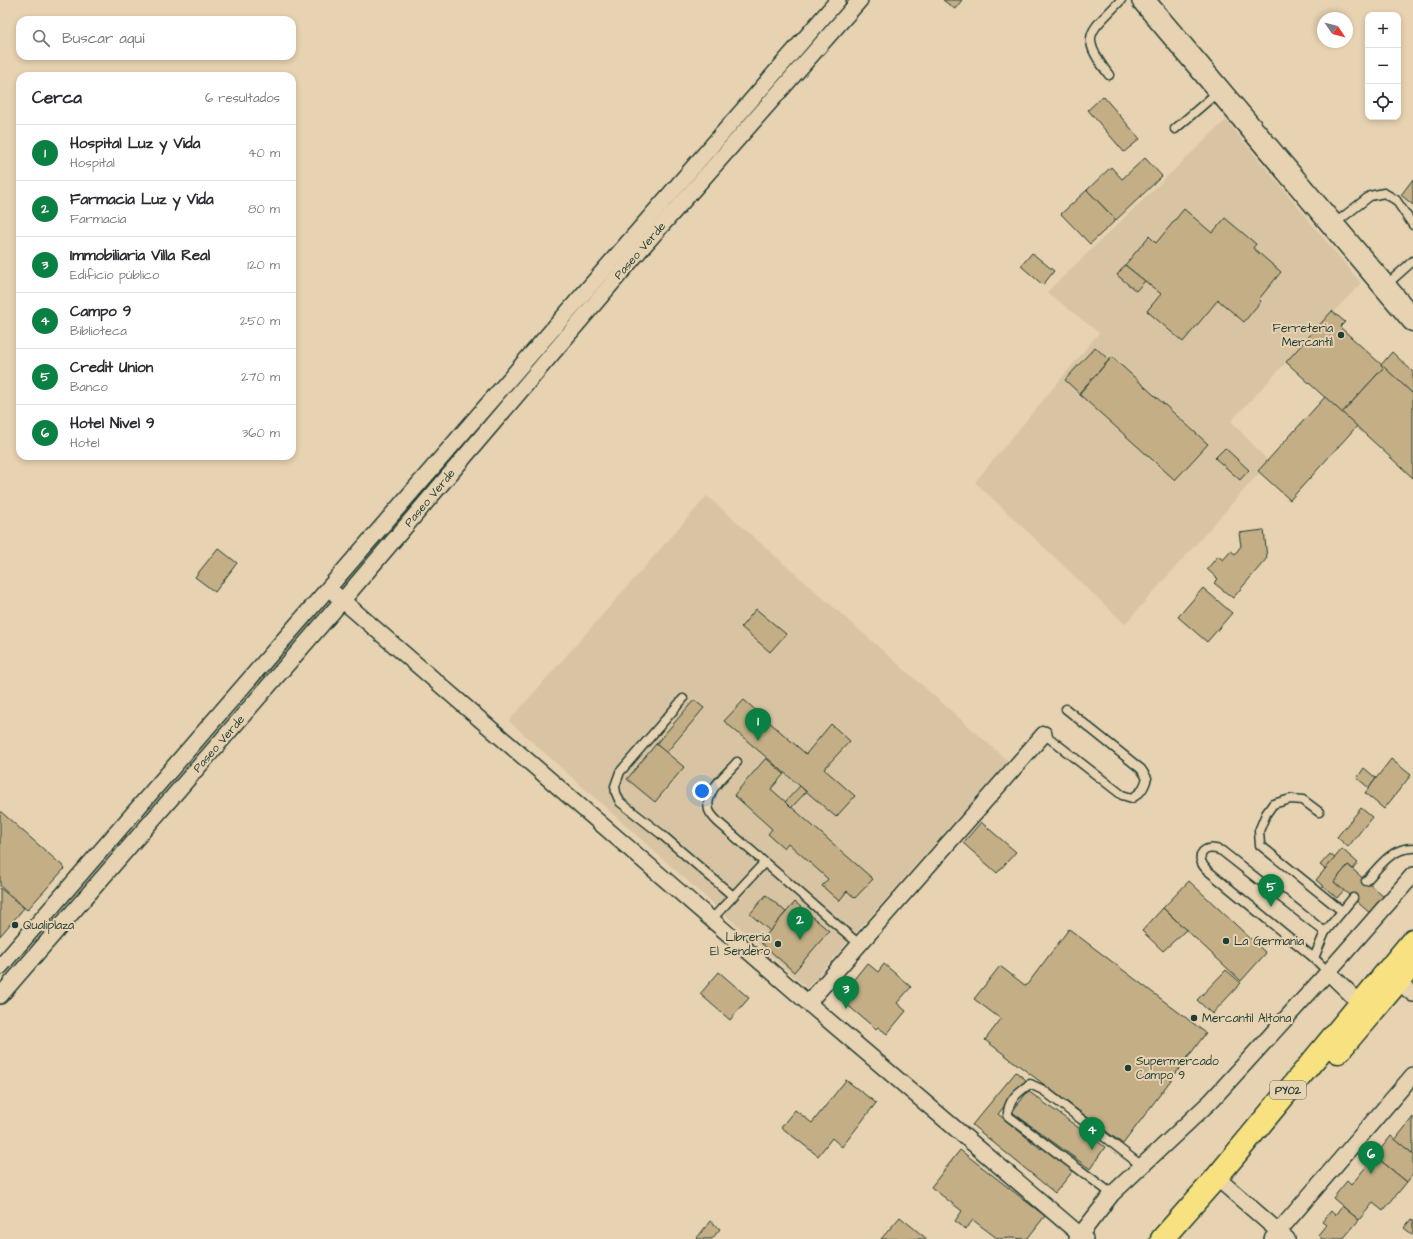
<!DOCTYPE html>
<html lang="es">
<head>
<meta charset="utf-8">
<style>
  body { margin:0; font-family:"Architects Daughter",sans-serif; background:#f2f2f3; color:#2b2b33 }
  .controls { position:absolute; right:12px; top:12px; display:grid; overflow:hidden; border-radius:8px; box-shadow:0 2px 6px #0003 }
  .controls button { width:36px; height:36px; display:grid; place-items:center; padding:0; border:0; border-bottom:1px solid #e1e1e2; background:#fff; color:#2b2b33; font:20px sans-serif }
  .compass { position:absolute; left:1317px; top:12px; width:36px; height:36px; border-radius:50%; background:#fff; box-shadow:0 2px 6px #0003; rotate:125deg }
  .you { position:absolute; left:702px; top:791px; width:14px; height:14px; margin:-10px; border:3px solid #fff; border-radius:50%; background:#1a73e8; box-shadow:0 0 0 6px #1a73e833 }
  .badge { display:grid; place-items:center; width:26px; height:26px; border-radius:50%; background:#0b8043; color:#fff; font-size:13px; font-weight:700 }
  .pin { position:absolute; translate:-50% -33px; filter:drop-shadow(0 1px 2px #0008) }
  .pin::after { content:''; position:absolute; top:21px; width:14px; height:12px; background:inherit; clip-path:polygon(0 0,100% 0,50% 100%) }
  .list { margin:0; padding:0; list-style:none }
  h2 { display:flex; justify-content:space-between; align-items:center; height:52px; margin:0; padding:0 16px; font-size:17px }
  h2 small { font-size:13px; font-weight:400; color:#7c7c81 }
  .list li { display:grid; grid-template-columns:26px 1fr auto; gap:12px; align-items:center; box-sizing:border-box; height:56px; padding:0 16px; border-top:1px solid #e1e1e2 }
  .list b { display:block; font-size:15px; white-space:nowrap }
  .list p { margin:0; font-size:13px; white-space:nowrap; color:#7c7c81 }
  .list em { font-size:13px; font-style:normal; color:#7c7c81 }
  .icon { flex:none; width:22px; height:22px; fill:none; stroke:currentColor; stroke-width:2; stroke-linecap:round; stroke-linejoin:round }
  .map { position:relative; flex:none; width:1413px; height:1239px; overflow:hidden }
  .search { position:absolute; background:#fff; box-shadow:0 2px 6px #0003; left:16px; top:16px; width:280px; height:44px; display:flex; align-items:center; gap:10px; box-sizing:border-box; padding:0 14px; border-radius:12px; color:#7c7c81; font-size:15px }
  .panel { position:absolute; background:#fff; box-shadow:0 2px 6px #0003; left:16px; top:72px; width:280px; height:388px; border-radius:12px }
  .map>svg:first-child { display:block }
  .built { fill:#d8c4a2 }
  .building { fill:#c3ae85; stroke:#1f3d34 }
  .lines { fill:none; stroke-linecap:round; stroke-linejoin:round }
  .lane-casing { stroke:#1f3d34; stroke-width:11 }
  .street-casing { stroke:#1f3d34; stroke-width:18 }
  .secondary-casing { stroke:#1f3d34; stroke-width:25 }
  .highway-casing { stroke:#1f3d34; stroke-width:25 }
  .lane { stroke:#e7d2b1; stroke-width:8 }
  .street { stroke:#e7d2b1; stroke-width:15 }
  .secondary { stroke:#e7d2b1; stroke-width:22 }
  .highway { stroke:#f8e181; stroke-width:22 }
  .poi-dot { fill:#1f3d34; stroke:#e7d2b1; stroke-width:1.5 }
  .labels { text-anchor:middle; dominant-baseline:central; stroke-width:4; stroke-linejoin:round; paint-order:stroke }
  .shield { fill:#e7d2b1; stroke:#5b6a5a; stroke-width:1 }
  .shield-label { font-size:11px; font-weight:bold; fill:#1f3d34 }
  .street-label { font-size:12px; fill:#1f3d34; stroke:#e7d2b1 }
  .poi-label { font-size:12px; fill:#1f3d34; stroke:#e7d2b1; text-anchor:start }
</style>
</head>
<body>
<div class="map">
<svg width="1413" height="1239" viewBox="0 0 1413 1239">
  <rect width="100%" height="100%" fill="#e7d2b1"/>
  <filter id="ink" filterUnits="userSpaceOnUse"><feTurbulence type="fractalNoise" baseFrequency=".025" numOctaves="2"/><feDisplacementMap in="SourceGraphic" scale="8" xChannelSelector="R" yChannelSelector="G"/><feConvolveMatrix kernelMatrix="1 2 1 2 8 2 1 2 1" color-interpolation-filters="sRGB"/></filter>
  <g filter="url(#ink)">
    <g class="built">
      <path d="M1226,120L1361,283L1231,421L1269,462L1125,624L975,482L1099,333L1047,292Z"/>
      <path d="M707,496L1008,761L807,988L509,721Z"/>
    </g>
    <g class="building">
      <path d="M943,0H962L955,9Z"/>
      <path d="M1103,96L1140,139L1124,152L1088,110Z"/>
      <path d="M1145,158L1162,176L1116,220L1087,190L1111,167L1122,179Z"/>
      <path d="M1413,179V205L1401,195Z"/>
      <path d="M1087,190L1116,220L1090,244L1061,214Z"/>
      <path d="M1184,209L1212,233L1225,218L1256,244L1253,248L1281,272L1259,299L1261,301L1244,322L1218,300L1183,342L1147,311L1161,294L1125,265L1149,236L1156,243Z"/>
      <path d="M1032,253L1054,271L1043,285L1021,266Z"/>
      <path d="M1125,265L1145,281L1136,291L1117,275Z"/>
      <path d="M1332,311L1345,322L1340,327L1384,367L1342,413L1286,362Z"/>
      <path d="M1095,347L1109,360L1079,393L1065,380Z"/>
      <path d="M1392,352L1413,372V394L1381,365Z"/>
      <path d="M1112,357L1208,444L1175,480L1079,394Z"/>
      <path d="M1384,367L1413,394V478L1342,413Z"/>
      <path d="M1325,397L1357,426L1290,500L1258,471Z"/>
      <path d="M1225,448L1249,470L1240,480L1215,458Z"/>
      <path d="M1264,530L1267,558L1233,598L1214,583L1218,579L1207,569L1218,556L1223,560L1231,551L1235,554L1241,546L1239,533Z"/>
      <path d="M218,548L237,563L215,592L195,577Z"/>
      <path d="M1203,588L1232,613L1207,642L1178,617Z"/>
      <path d="M756,609L786,634L770,652L741,627Z"/>
      <path d="M694,700L704,708L666,753L656,744Z"/>
      <path d="M744,700L806,754L831,724L850,741L824,769L855,796L836,817L724,721Z"/>
      <path d="M656,744L684,767L655,802L627,779Z"/>
      <path d="M766,758L784,774L771,789L873,879L855,898L847,891L839,901L822,886L828,879L788,843L784,848L768,834L772,829L734,795Z"/>
      <path d="M1391,759L1411,775L1384,809L1365,793Z"/>
      <path d="M1364,768L1376,778L1369,788L1357,778Z"/>
      <path d="M800,786L806,792L791,808L785,802Z"/>
      <path d="M1361,808L1372,817L1348,847L1337,837Z"/>
      <path d="M0,811L65,868L27,910L0,886Z"/>
      <path d="M981,822L1016,852L997,873L963,843Z"/>
      <path d="M1342,849L1358,863L1353,869L1348,865L1334,882L1344,890L1337,898L1316,880Z"/>
      <path d="M1330,854L1335,858L1325,869L1320,865Z"/>
      <path d="M1348,865L1385,898L1371,914L1334,882Z"/>
      <path d="M1189,881L1266,953L1241,981L1163,908Z"/>
      <path d="M0,888L24,908L0,936Z"/>
      <path d="M766,895L786,912L770,931L750,914Z"/>
      <path d="M795,902L829,931L794,972L760,942Z"/>
      <path d="M1163,908L1186,930L1163,951L1142,931Z"/>
      <path d="M1069,929L1206,1033L1123,1144L985,1040L1001,1019L974,999L1000,966L1026,986Z"/>
      <path d="M867,963L878,972L884,964L911,987L897,1003L906,1011L887,1034L878,1027L876,1029L839,998Z"/>
      <path d="M1226,970L1241,983L1212,1014L1197,1000Z"/>
      <path d="M719,972L749,998L730,1020L700,994Z"/>
      <path d="M1016,1072L1026,1080L998,1114L1041,1149L1044,1145L1074,1170L1055,1193L972,1125Z"/>
      <path d="M846,1080L876,1103L842,1147L832,1138L818,1156L781,1127L795,1110L812,1123Z"/>
      <path d="M1028,1091L1105,1147L1090,1169L1012,1112Z"/>
      <path d="M1413,1117V1154L1395,1140Z"/>
      <path d="M1391,1136L1413,1154V1174L1407,1182L1375,1156Z"/>
      <path d="M960,1150L1045,1216L1027,1239L1010,1238L998,1239L973,1220L966,1229L955,1221L962,1211L931,1187Z"/>
      <path d="M1375,1156L1407,1182L1383,1211L1373,1203L1359,1220L1333,1198L1347,1181L1351,1185Z"/>
      <path d="M1342,1206L1359,1220L1343,1239H1322L1318,1235L1326,1225L1322,1222L1331,1211L1335,1215Z"/>
      <path d="M900,1217L927,1239H881Z"/>
      <path d="M1411,1219L1413,1220V1235L1404,1228Z"/>
      <path d="M710,1221L720,1229L712,1239H698L697,1238Z"/>
    </g>
    <g class="lines">
      <g class="lane-casing">
        <g id="lane">
          <path d="M1109,75C1078,34 1090,33 1121,0"/>
          <path d="M1175,129L1218,92"/>
          <path d="M1334,224L1370,196L1384,193L1396,200L1413,225"/>
          <path d="M1385,286L1413,261"/>
          <path d="M683,699L620,772L615,786L616,793L620,802L661,834L733,896"/>
          <path d="M1044,734L1122,795L1132,798C1141,793 1144,788 1147,778L1141,769L1066,709"/>
          <path d="M737,762C726,775 704,791 709,810C710,814 715,819 718,822L859,944"/>
          <path d="M1319,812L1303,800L1291,799L1273,804L1266,814L1259,831L1260,845L1342,911"/>
          <path d="M1366,881C1379,867 1391,848 1413,848"/>
          <path d="M712,919L764,863"/>
          <path d="M1314,958L1207,870C1193,856 1204,843 1222,851L1325,932"/>
          <path d="M1328,972L1314,958L1325,932L1353,898"/>
          <path d="M1112,1194L1008,1116C1007,1101 1018,1092 1030,1084L1043,1090L1142,1166"/>
        </g>
      </g>
      <g class="street-casing">
        <g id="street">
          <path d="M335,594L808,1003L1085,1239"/>
          <path d="M0,967L838,0"/>
          <path d="M1328,972L1413,875"/>
          <path d="M1399,982L1413,994"/>
          <path d="M0,996L343,600L642,248L860,0"/>
          <path d="M808,1003L1044,734"/>
          <path d="M1224,1184L1287,1239"/>
          <path d="M1077,1239L1112,1194L1211,1101L1328,972L1360,1003"/>
          <path d="M1272,1239L1413,1075"/>
        </g>
      </g>
      <g class="secondary-casing">
        <path id="secondary" d="M1143,0L1413,320"/>
      </g>
      <g class="highway-casing">
        <g id="highway">
          <path d="M1338,1052L1413,964"/>
          <path d="M1162,1239L1216,1178L1413,940"/>
        </g>
      </g>
      <use href="#lane" class="lane"/>
      <use href="#street" class="street"/>
      <use href="#secondary" class="secondary"/>
      <use href="#highway" class="highway"/>
    </g>
  </g>
  <g class="poi-dot">
    <circle cx="1341" cy="335" r="4"/>
    <circle cx="15" cy="925" r="4"/>
    <circle cx="1226" cy="941" r="4"/>
    <circle cx="778" cy="944" r="4"/>
    <circle cx="1194" cy="1018" r="4"/>
    <circle cx="1128" cy="1068" r="4"/>
  </g>
  <g class="labels">
    <rect class="shield" x="1270" y="1081" width="36" height="18" rx="3"/>
    <g class="shield-label">
      <text x="1288" y="1090">PY02</text>
    </g>
    <g class="street-label">
      <text transform="translate(640 251) rotate(-49)">Paseo Verde</text>
      <text transform="translate(430 498) rotate(-50)">Paseo Verde</text>
      <text transform="translate(219 744) rotate(-49)">Paseo Verde</text>
    </g>
    <g class="poi-label">
      <text x="1333" y="328" text-anchor="end">Ferreteria<tspan x="1333" dy="14">Mercantil</tspan></text>
      <text x="23" y="925">Qualiplaza</text>
      <text x="770" y="937" text-anchor="end">Librería<tspan x="770" dy="14">El Sendero</tspan></text>
      <text x="1234" y="941">La Germania</text>
      <text x="1202" y="1018">Mercantil Altona</text>
      <text x="1136" y="1061">Supermercado<tspan x="1136" dy="14">Campo 9</tspan></text>
    </g>
  </g>
</svg>
<div class="controls">
<button>+</button>
<button>−</button>
<button><svg class="icon" aria-label="locate" viewBox="0 0 24 24"><circle cx="12" cy="12" r="6"/><path d="M12 2v4M12 18v4M2 12h4M18 12h4"/></svg></button>
</div>
<svg class="compass" viewBox="-18 -18 36 36"><path d="M0-13l5 13h-10z" fill="#e53935"/><path d="M0 13l5-13h-10z" fill="#7c7c81"/></svg>
<div class="you"></div>
<div class="pin badge" style="left:758px;top:741px">1</div>
<div class="pin badge" style="left:800px;top:940px">2</div>
<div class="pin badge" style="left:846px;top:1009px">3</div>
<div class="pin badge" style="left:1092px;top:1150px">4</div>
<div class="pin badge" style="left:1271px;top:907px">5</div>
<div class="pin badge" style="left:1371px;top:1174px">6</div>
<div class="search"><svg class="icon" aria-label="search" viewBox="0 0 24 24"><circle cx="10" cy="10" r="6"/><path d="M15 15l6 6"/></svg>Buscar aquí</div>
<section class="panel">
<h2>Cerca<small>6 resultados</small></h2>
<ul class="list">
<li><span class="badge">1</span><div><b>Hospital Luz y Vida</b><p>Hospital</p></div><em>40 m</em></li>
<li><span class="badge">2</span><div><b>Farmacia Luz y Vida</b><p>Farmacia</p></div><em>80 m</em></li>
<li><span class="badge">3</span><div><b>Immobiliaria Villa Real</b><p>Edificio público</p></div><em>120 m</em></li>
<li><span class="badge">4</span><div><b>Campo 9</b><p>Biblioteca</p></div><em>250 m</em></li>
<li><span class="badge">5</span><div><b>Credit Union</b><p>Banco</p></div><em>270 m</em></li>
<li><span class="badge">6</span><div><b>Hotel Nivel 9</b><p>Hotel</p></div><em>360 m</em></li>
</ul>
</section>
</div>
</body>
</html>
